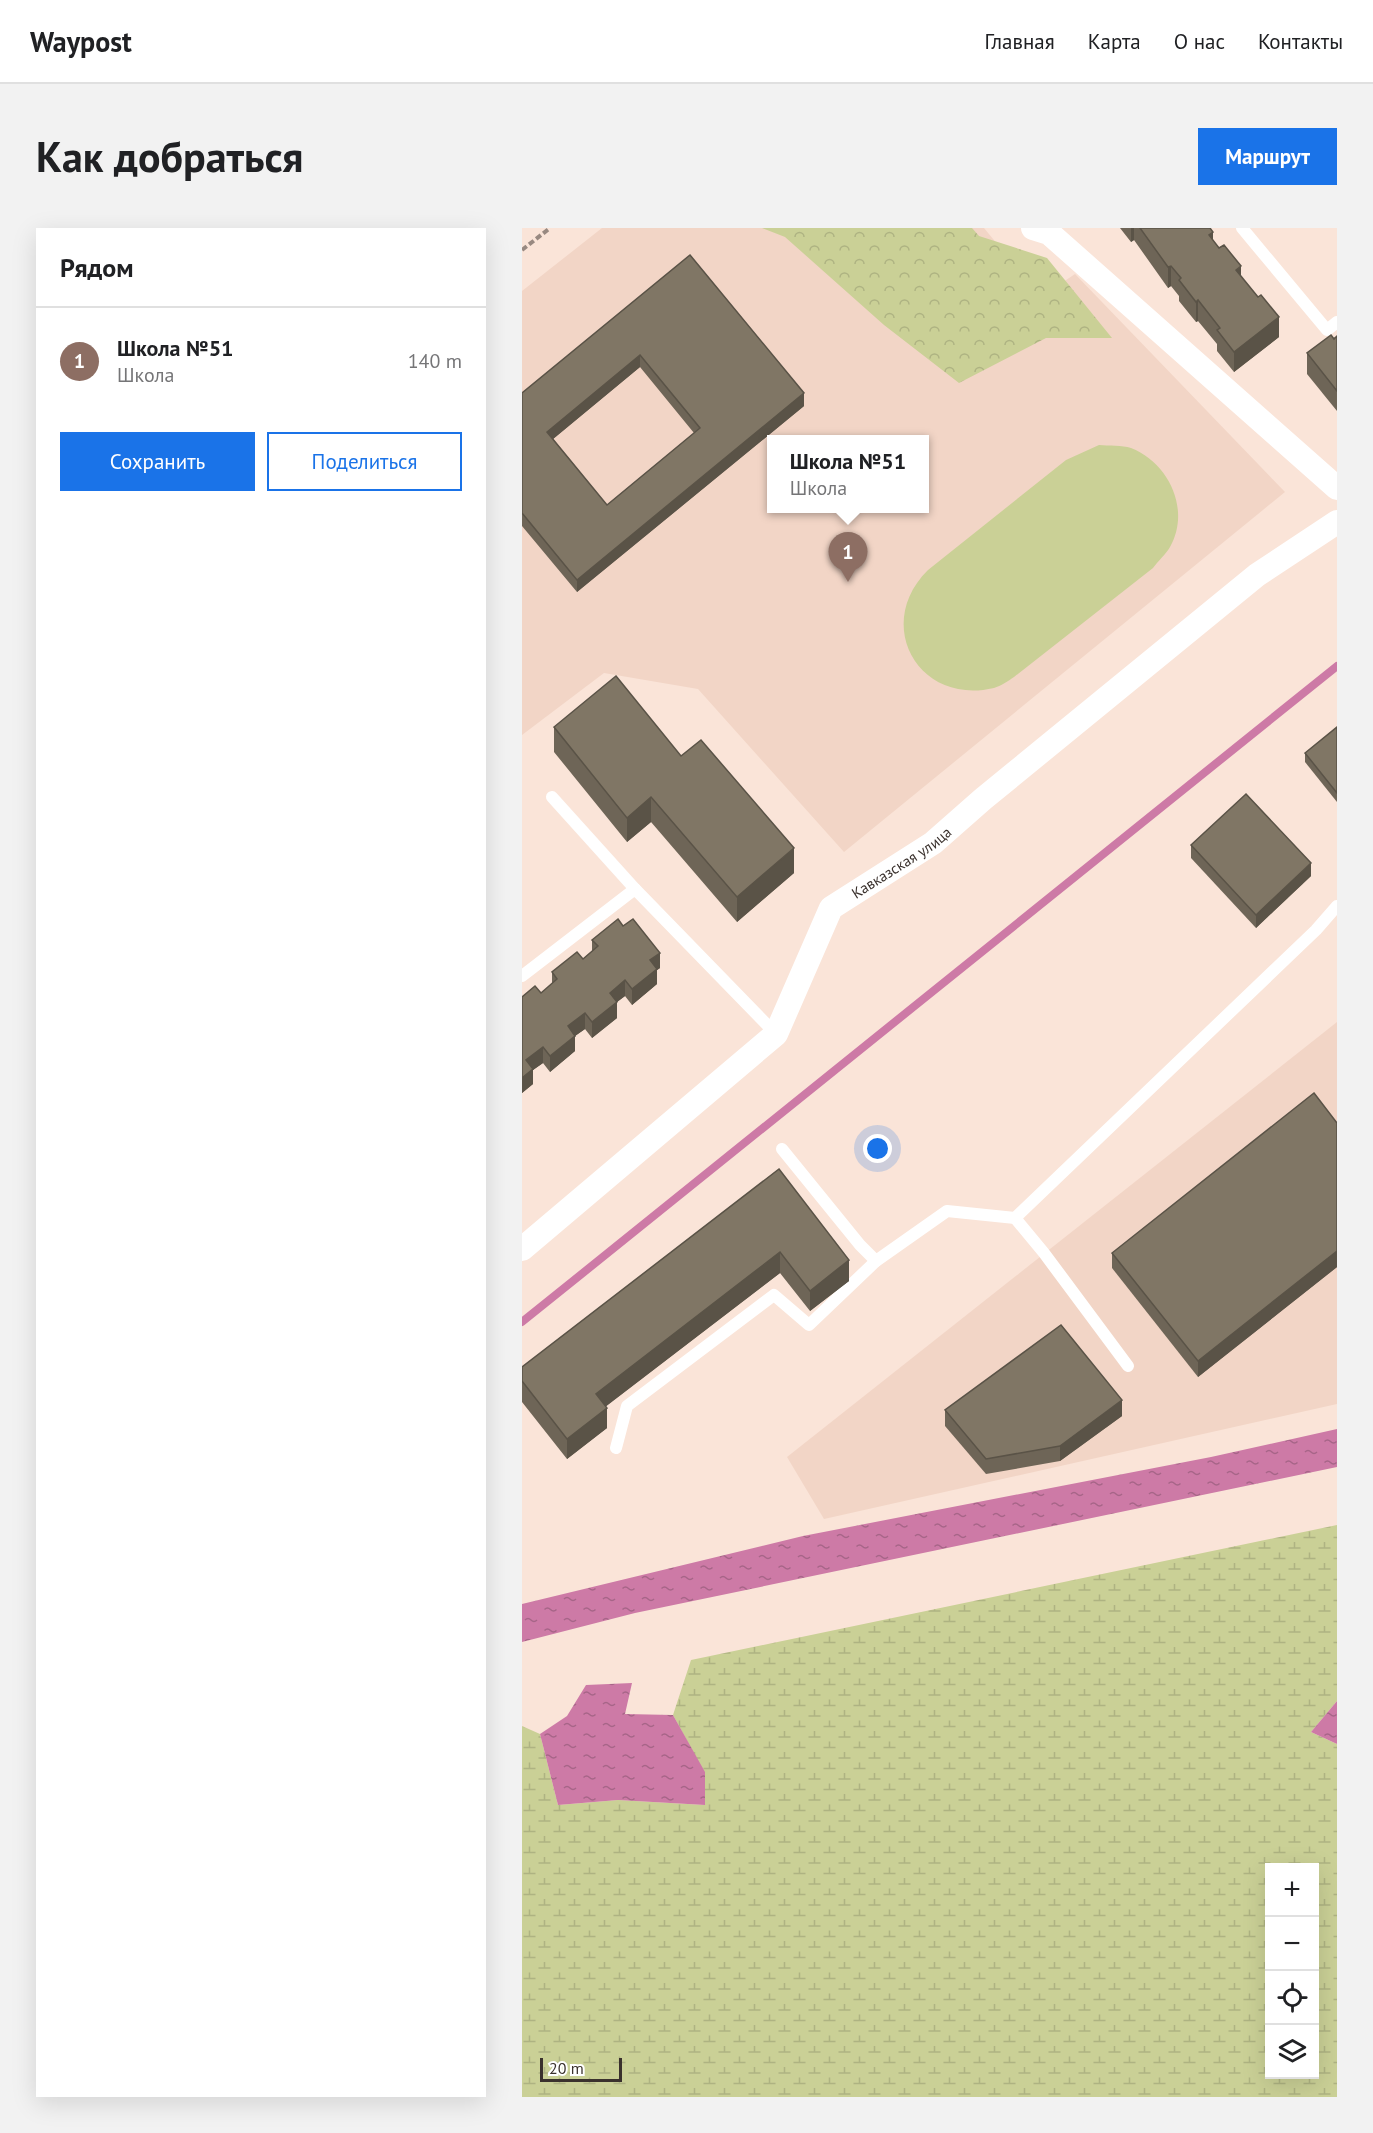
<!DOCTYPE html>
<html lang="ru">
<head>
<meta charset="utf-8">
<style>
  body { margin:0; font-family:"PT Sans",sans-serif; background:#f2f2f2; color:#202124 }
  .controls { position:absolute; right:18px; bottom:18px; display:grid; overflow:hidden; border-radius:0px; box-shadow:0 6px 24px #0002 }
  .controls button { width:54px; height:54px; display:grid; place-items:center; padding:0; border:0; border-bottom:2px solid #e0e0e0; background:#fff; color:#202124; font:30px sans-serif }
  .scale { position:absolute; left:18px; bottom:15px; width:82px; box-sizing:border-box; padding-left:6px; border:3px solid #3a312d; border-top:0; font-size:16px; line-height:21px; white-space:nowrap; color:#3a312d; -webkit-text-stroke:4px #fff; paint-order:stroke }
  .you { position:absolute; left:356px; top:921px; width:21px; height:21px; margin:-15px; border:4px solid #fff; border-radius:50%; background:#1a73e8; box-shadow:0 0 0 9px #1a73e833 }
  .badge { display:grid; place-items:center; width:39px; height:39px; border-radius:50%; background:#1a73e8; color:#fff; font-size:20px; font-weight:700 }
  .pin { position:absolute; translate:-50% -50px; filter:drop-shadow(0 2px 3px #0008) }
  .pin::after { content:''; position:absolute; top:32px; width:21px; height:18px; background:inherit; clip-path:polygon(0 0,100% 0,50% 100%) }
  .popup { position:absolute; left:245px; top:207px; width:162px; height:78px; box-sizing:border-box; display:grid; place-content:center; border-radius:0px; background:#fff; filter:drop-shadow(0 2px 4px #0005); font-size:20px; white-space:nowrap; color:#757577 }
  .popup b { font-size:22px; color:#202124 }
  .popup::after { content:''; position:absolute; left:50%; top:100%; margin-left:-12px; border:12px solid transparent; border-top-color:#fff }
  .list { margin:0; padding:0; list-style:none }
  h2 { display:flex; justify-content:space-between; align-items:center; height:78px; margin:0; padding:0 24px; font-size:26px }
  h2 small { font-size:20px; font-weight:400; color:#757577 }
  .list li { display:grid; grid-template-columns:39px 1fr auto; gap:18px; align-items:center; box-sizing:border-box; height:108px; padding:0 24px; border-top:2px solid #e0e0e0 }
  .list b { display:block; font-size:22px; white-space:nowrap }
  .list p { margin:0; font-size:20px; white-space:nowrap; color:#757577 }
  .list em { font-size:20px; font-style:normal; color:#757577 }
  .actions { display:flex; gap:12px; padding:18px 24px }
  .actions a { flex:1; padding:14px 0; border:2px solid #1a73e8; border-radius:0px; text-align:center; font-size:21px; color:#1a73e8 }
  .actions .main { background:#1a73e8; color:#fff }
  .icon { flex:none; width:33px; height:33px; fill:none; stroke:currentColor; stroke-width:2; stroke-linecap:round; stroke-linejoin:round }
  .map { position:relative; flex:none; width:815px; height:1869px; overflow:hidden; border-radius:0px }
  header { display:flex; align-items:center; gap:36px; box-sizing:border-box; height:84px; padding:0 30px; background:#fff; border-bottom:2px solid #e0e0e0 }
  header strong { font-size:28px }
  nav { display:flex; gap:33px; margin-inline-start:auto; font-size:21px }
  .intro { display:flex; align-items:center; justify-content:space-between; box-sizing:border-box; height:144px; padding:0 36px }
  h1 { margin:0; font-size:42px }
  .button { padding:15px 27px; border-radius:0px; background:#1a73e8; color:#fff; font-size:21px; font-weight:700 }
  main { display:flex; gap:36px; padding:0 36px }
  aside { flex:1; background:#fff; border-radius:0px; box-shadow:0 6px 24px #0002 }
  .map>svg:first-child { display:block }
  .built { fill:#f2d5c6; fill-rule:evenodd }
  .grass { fill:#cad096 }
  .forest { fill:url(#forest-crowns) }
  .wetland { fill:url(#wetland-marsh); fill-rule:evenodd }
  .water { fill:url(#water-ripples) }
  .lines { fill:none; stroke-linecap:round; stroke-linejoin:round }
  .stream { stroke:#cd7aa6; stroke-width:8 }
  .path { stroke:#988981; stroke-width:4; stroke-dasharray:6 3; stroke-linecap:butt }
  .lane { stroke:#fff; stroke-width:12 }
  .street { stroke:#fff; stroke-width:24 }
  .wall { fill:#6e6557; fill-rule:evenodd }
  .shaded-wall { fill:#5a5347 }
  .building { fill:#807665; stroke:#5a5347; stroke-width:1.5; fill-rule:evenodd }
  .labels { text-anchor:middle; dominant-baseline:central; stroke-width:6; stroke-linejoin:round; paint-order:stroke }
  .street-label { font-size:15px; fill:#3a312d; stroke:#fff }
</style>
</head>
<body>
<header>
<strong>Waypost</strong>
<nav><a>Главная</a><a>Карта</a><a>О нас</a><a>Контакты</a></nav>
</header>
<div class="intro"><h1>Как добраться</h1><a class="button">Маршрут</a></div>
<main>
<aside>
<h2>Рядом<small></small></h2>
<ul class="list">
<li><span class="badge" style="background:#8d6e63">1</span><div><b>Школа №51</b><p>Школа</p></div><em>140 m</em></li>
</ul>
<div class="actions"><a class="main">Сохранить</a><a>Поделиться</a></div>
</aside>
<div class="map">
<svg width="815" height="1869" viewBox="0 0 815 1869">
  <defs>
    <pattern id="forest-crowns" width="20" height="18" patternUnits="userSpaceOnUse" patternTransform="scale(1.5)"><rect width="20" height="18" fill="#cad096"/><path d="M2 6a3 3 0 1 1 6 0M12 15a3 3 0 1 1 6 0" fill="none" stroke="#aeb382"/></pattern>
    <pattern id="wetland-marsh" width="20" height="14" patternUnits="userSpaceOnUse" patternTransform="scale(1.5)"><rect width="20" height="14" fill="#cad096"/><path d="M1 5h8M5 5V1M11 12h8M15 12V8" fill="none" stroke="#aeb382"/></pattern>
    <pattern id="water-ripples" width="26" height="14" patternUnits="userSpaceOnUse" patternTransform="scale(1.5)"><rect width="26" height="14" fill="#cd7aa6"/><path d="M2 4q2-2 4 0t4 0M15 11q2-2 4 0t4 0" fill="none" stroke="#a76588"/></pattern>
  </defs>
  <rect width="100%" height="100%" fill="#fae4d8"/>
  <g class="built">
    <path d="M80,0H462L519,69L553,46L763,264L322,624L176,461L82,445L0,507V63ZM250,212H403V280H250Z"/>
    <path d="M815,794V1176L302,1291L265,1229Z"/>
  </g>
  <path class="grass" d="M577,217C587,218 600,217 609,220C647,235 669,282 648,319C644,326 636,333 631,340L492,449C486,453 479,458 472,460C396,478 351,396 406,342L544,232Z"/>
  <path class="forest" d="M240,0H450L457,8L525,30L590,110H524L437,155L362,97L263,9Z"/>
  <path class="wetland" d="M815,1297V1473L789,1504L815,1516V1869H0V1498L18,1506L36,1577L96,1572L183,1577L182,1544L151,1487L169,1432ZM748,1640H792V1846H748Z"/>
  <g class="water">
    <path d="M815,1201V1239L113,1385L0,1414V1376L281,1308L689,1229Z"/>
    <path d="M110,1455L103,1486L151,1487L183,1544V1577L96,1572L36,1577L18,1506L45,1488L64,1457Z"/>
    <path d="M815,1473V1516L789,1504Z"/>
  </g>
  <g class="lines">
    <path class="stream" d="M0,1094L815,438"/>
    <path class="path" d="M0,22L28,0"/>
    <g class="lane">
      <path d="M720,0L805,102L815,94"/>
      <path d="M30,569L113,661"/>
      <path d="M0,748L113,661L254,806"/>
      <path d="M260,921L338,1017L354,1033L425,983L493,990"/>
      <path d="M606,1138L522,1025L493,990L794,702L815,678"/>
      <path d="M94,1220L105,1178L252,1067L287,1097L354,1033"/>
    </g>
    <g class="street">
      <path d="M511,0L527,5L815,260"/>
      <path id="s1" d="M0,1021L254,806L309,680L411,615L461,571L735,347L815,294"/>
    </g>
  </g>
  <g class="wall">
    <path d="M598,0H688L691,13L719,48L757,109L712,144L695,123V116L676,93L674,94L657,73V68L649,58L646,60L612,12L609,14Z"/>
    <path d="M168,27L282,178L55,364L0,298V165ZM118,139L172,205L85,277L31,211Z"/>
    <path d="M815,108V183L785,146V125Z"/>
    <path d="M32,499L159,528L272,645L215,694L129,594L105,614L32,524Z"/>
    <path d="M815,499V574L783,534V525Z"/>
    <path d="M669,617L789,648L734,700L669,630Z"/>
    <path d="M70,712L138,740L135,742V756L110,777L103,768L95,774V790L70,810L63,801L53,808V823L28,844L21,835L11,842V856L0,865V769L19,765L30,756V744L61,731L70,723Z"/>
    <path d="M815,895V1039L676,1149L590,1040V1025Z"/>
    <path d="M257,941L327,1053L288,1083L258,1045L84,1178L85,1200L45,1231L0,1174V1139Z"/>
    <path d="M423,1182L600,1188L538,1233L464,1246L423,1198Z"/>
  </g>
  <g class="shaded-wall">
    <path d="M609,0H612V12L609,14Z"/>
    <path d="M691,4V24L687,7Z"/>
    <path d="M649,38V58L646,60V39Z"/>
    <path d="M719,38V59L714,42Z"/>
    <path d="M676,72V93L674,94V74Z"/>
    <path d="M757,89V109L712,144V124Z"/>
    <path d="M118,127V139L25,216V204Z"/>
    <path d="M282,165V178L55,364V352Z"/>
    <path d="M129,569V594L105,614V590Z"/>
    <path d="M272,620V645L215,694V669Z"/>
    <path d="M789,635V648L734,700V687Z"/>
    <path d="M138,725V740L135,742V756L110,777V761L128,732Z"/>
    <path d="M103,752V768L95,774V790L70,810V794L88,765Z"/>
    <path d="M63,785V801L53,808V823L28,844V828L46,798Z"/>
    <path d="M21,819V835L11,842V856L0,865V850L4,832Z"/>
    <path d="M815,1023V1039L676,1149V1133Z"/>
    <path d="M258,1024V1045L74,1186V1166Z"/>
    <path d="M327,1032V1053L288,1083V1063Z"/>
    <path d="M600,1172V1188L538,1233V1218Z"/>
    <path d="M85,1180V1200L45,1231V1211Z"/>
  </g>
  <g class="building">
    <path d="M618,0H688L691,4L687,7L697,20L702,17L719,38L714,42L736,69L739,67L757,89L712,124L695,102L698,100L676,72L674,74L657,52L659,50L649,38L646,39Z"/>
    <path d="M168,27L282,165L55,352L0,285V165ZM118,127L178,200L85,277L25,204Z"/>
    <path d="M809,107L812,111L815,108V163L785,125Z"/>
    <path d="M94,448L159,528L179,512L272,620L215,669L129,569L105,590L32,499Z"/>
    <path d="M815,499V565L783,525Z"/>
    <path d="M724,566L789,635L734,687L669,617Z"/>
    <path d="M96,691L101,698L111,691L138,725L128,732L135,741L110,761L103,752L88,765L95,774L70,794L63,785L46,798L53,808L28,828L21,819L4,832L11,841L0,850V769L13,758L19,765L35,751L30,744L55,724L61,731L76,718L70,712Z"/>
    <path d="M792,865L815,895V1023L676,1133L590,1025Z"/>
    <path d="M257,941L327,1032L288,1063L258,1024L74,1166L85,1180L45,1211L0,1153V1139Z"/>
    <path d="M539,1097L600,1172L538,1218L464,1231L423,1182Z"/>
  </g>
  <g class="labels">
    <g class="street-label">
      <text stroke="none"><textPath href="#s1" startOffset="554">Кавказская улица</textPath></text>
    </g>
  </g>
</svg>
<div class="controls">
<button>+</button>
<button>−</button>
<button><svg class="icon" aria-label="locate" viewBox="0 0 24 24"><circle cx="12" cy="12" r="6"/><path d="M12 2v4M12 18v4M2 12h4M18 12h4"/></svg></button>
<button><svg class="icon" aria-label="layers" viewBox="0 0 24 24"><path d="M12 4l9 5-9 5-9-5zM3 14l9 5 9-5"/></svg></button>
</div>
<div class="scale">20 m</div>
<div class="you"></div>
<div class="pin badge" style="left:326px;top:354px;background:#8d6e63">1</div>
<div class="popup"><b>Школа №51</b>Школа</div>
</div>
</main>
</body>
</html>
